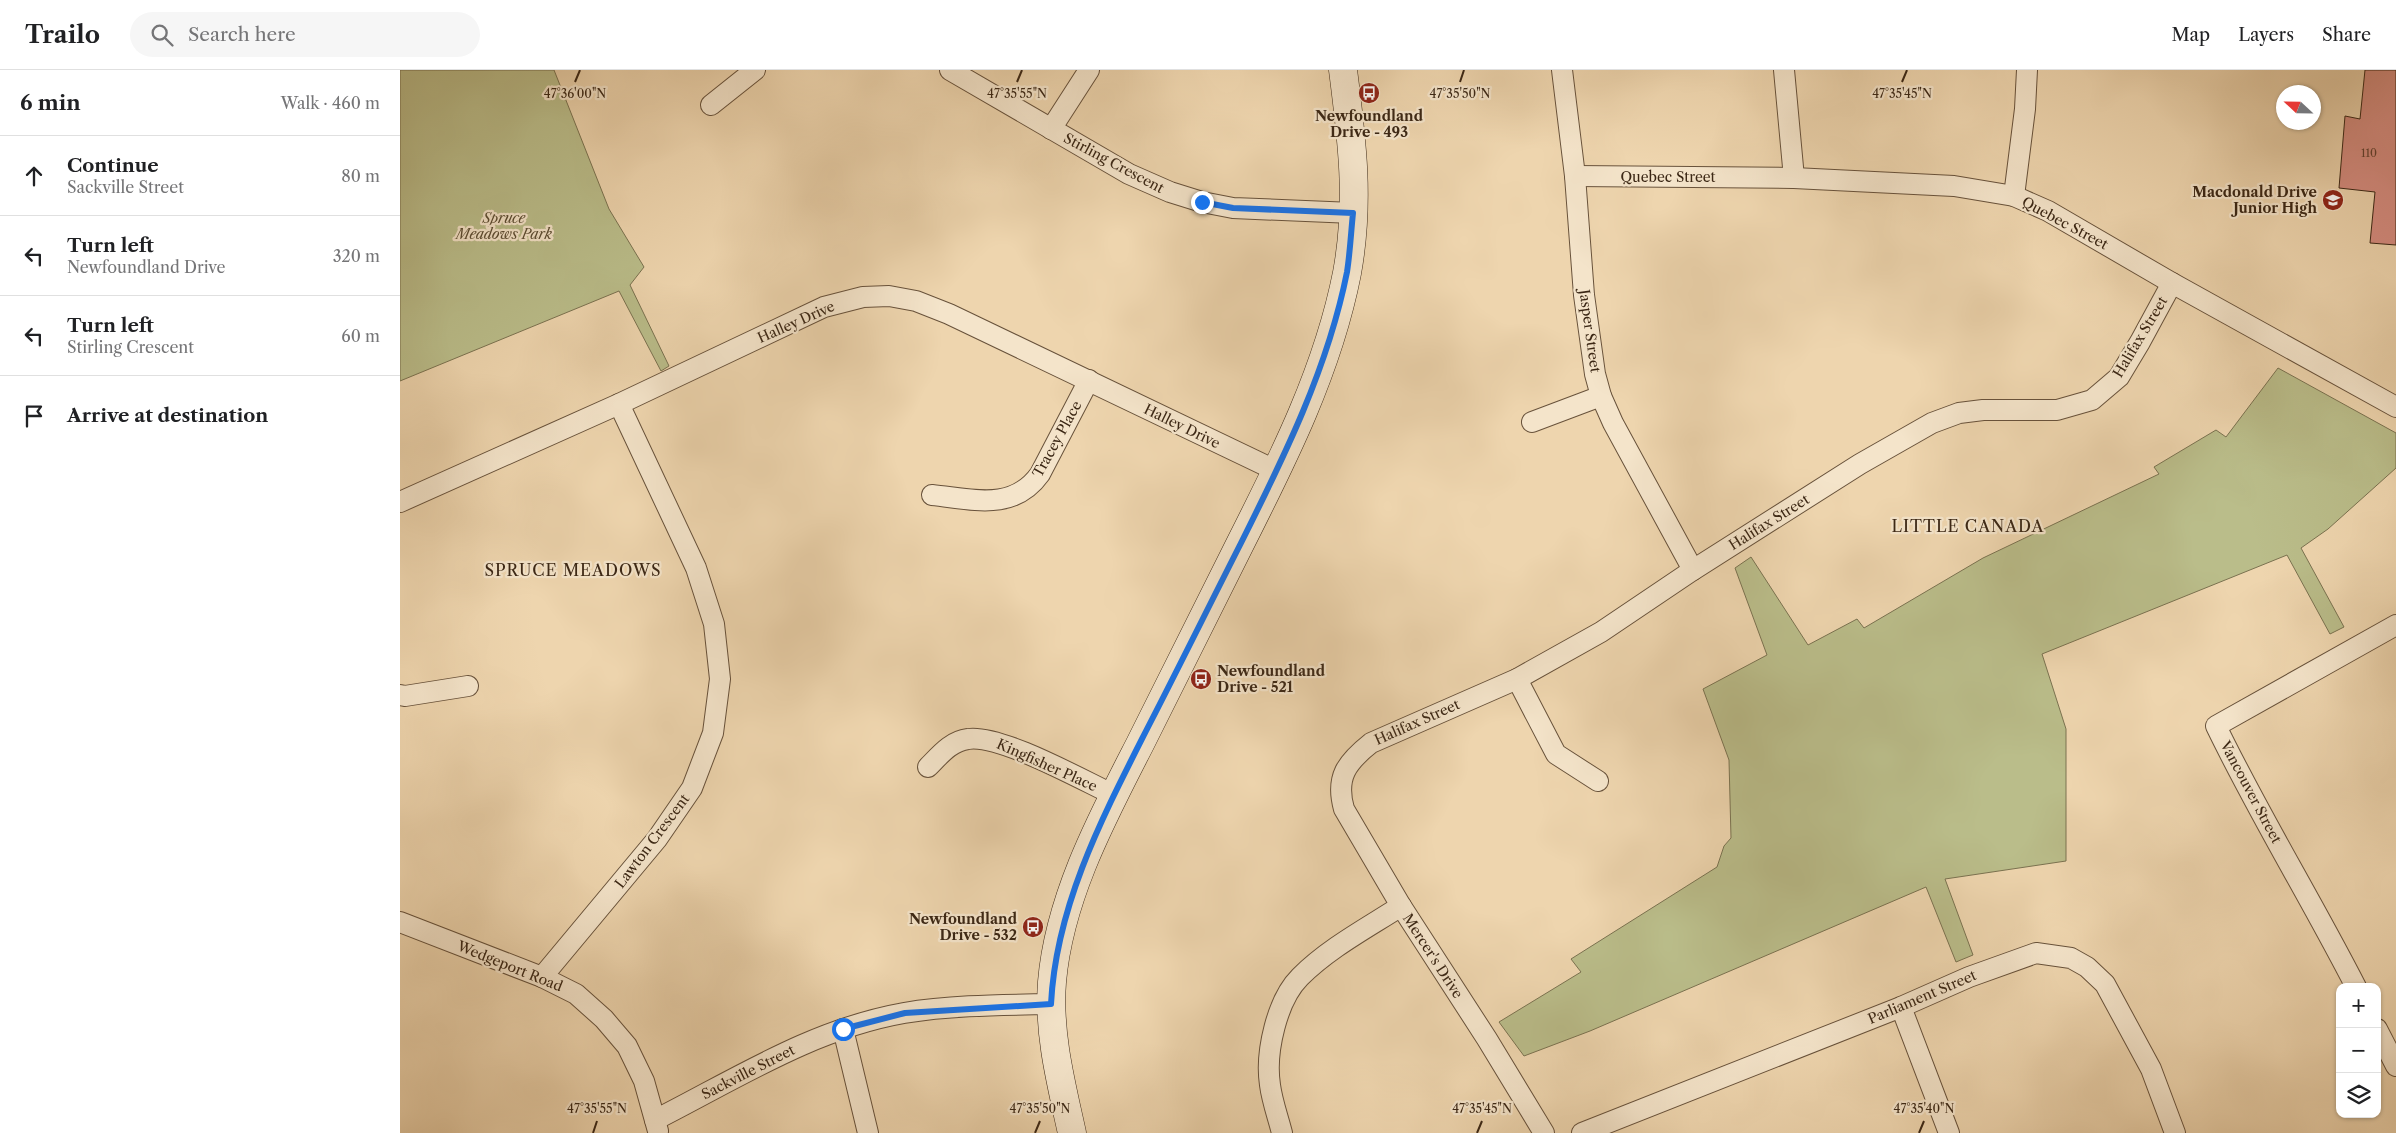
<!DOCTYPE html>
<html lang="en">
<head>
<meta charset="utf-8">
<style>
  body { margin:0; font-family:"Libre Caslon Text",serif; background:#f6f6f6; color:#202124 }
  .controls { position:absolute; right:15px; bottom:15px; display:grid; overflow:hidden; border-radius:10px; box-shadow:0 1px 4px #0004 }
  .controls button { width:45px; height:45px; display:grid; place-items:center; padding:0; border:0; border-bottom:1px solid #e0e0e0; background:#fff; color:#202124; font:25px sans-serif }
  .compass { position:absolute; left:1876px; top:15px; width:45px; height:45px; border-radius:50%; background:#fff; box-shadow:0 1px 4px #0004; rotate:292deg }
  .stop { position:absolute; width:15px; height:15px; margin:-11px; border:4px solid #1a73e8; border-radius:50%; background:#fff }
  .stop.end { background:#1a73e8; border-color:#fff; box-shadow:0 1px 5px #0008 }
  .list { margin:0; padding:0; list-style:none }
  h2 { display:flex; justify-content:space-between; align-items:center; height:65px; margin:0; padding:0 20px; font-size:21px }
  h2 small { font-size:16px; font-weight:400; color:#757577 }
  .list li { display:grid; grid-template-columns:32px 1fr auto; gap:15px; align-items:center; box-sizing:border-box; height:80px; padding:0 20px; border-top:1px solid #e0e0e0 }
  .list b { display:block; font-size:19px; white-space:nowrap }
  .list p { margin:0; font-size:16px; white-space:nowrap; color:#757577 }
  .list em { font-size:16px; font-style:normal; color:#757577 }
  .icon { flex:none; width:28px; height:28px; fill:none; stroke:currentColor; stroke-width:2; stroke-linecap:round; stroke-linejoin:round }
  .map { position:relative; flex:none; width:1996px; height:1063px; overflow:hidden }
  header { display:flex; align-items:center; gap:30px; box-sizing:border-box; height:70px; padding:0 25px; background:#fff; border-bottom:1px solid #e0e0e0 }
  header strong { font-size:24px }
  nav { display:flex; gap:28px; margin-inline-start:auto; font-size:18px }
  .search { width:350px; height:45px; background:#f6f6f6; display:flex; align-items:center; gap:12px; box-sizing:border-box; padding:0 18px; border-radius:28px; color:#757577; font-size:19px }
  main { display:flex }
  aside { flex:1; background:#fff }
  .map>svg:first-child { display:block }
  .green { fill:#babd8a; stroke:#7a7250 }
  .building { fill:#d58c80; stroke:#3b2715 }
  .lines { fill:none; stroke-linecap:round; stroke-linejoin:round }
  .street-casing { stroke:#68523b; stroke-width:22 }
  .secondary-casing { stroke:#3b2715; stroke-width:29 }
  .street { stroke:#f4e4ca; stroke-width:20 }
  .secondary { stroke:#f4e4ca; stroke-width:28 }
  .route { stroke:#1a73e8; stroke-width:6 }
  .ticks { fill:none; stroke:#3b2715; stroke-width:2 }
  .labels { text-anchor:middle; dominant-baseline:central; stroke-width:4.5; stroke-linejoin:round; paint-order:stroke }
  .number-label { font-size:11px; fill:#624030 }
  .poi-label { font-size:14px; font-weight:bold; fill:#3b2715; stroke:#f4e4ca; text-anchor:end }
  .street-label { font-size:14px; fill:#3b2715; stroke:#f4e4ca }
  .park-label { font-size:14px; font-style:italic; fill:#5b4c32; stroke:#f4e4ca }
  .quarter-label { font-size:16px; letter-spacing:1px; fill:#3b2715; stroke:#f4e4ca }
  .ticks-label { font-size:12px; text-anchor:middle; fill:#3b2715; stroke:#f4e4ca; stroke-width:4.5; stroke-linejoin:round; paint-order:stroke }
</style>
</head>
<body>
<header>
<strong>Trailo</strong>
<div class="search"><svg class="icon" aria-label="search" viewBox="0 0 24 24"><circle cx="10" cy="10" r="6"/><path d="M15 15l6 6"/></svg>Search here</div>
<nav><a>Map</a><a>Layers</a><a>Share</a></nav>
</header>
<main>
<aside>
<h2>6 min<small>Walk · 460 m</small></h2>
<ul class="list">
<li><svg class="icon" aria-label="ahead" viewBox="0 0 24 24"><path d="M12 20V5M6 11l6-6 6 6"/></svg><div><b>Continue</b><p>Sackville Street</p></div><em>80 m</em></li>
<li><svg class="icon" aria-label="left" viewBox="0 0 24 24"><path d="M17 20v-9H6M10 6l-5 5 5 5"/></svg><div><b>Turn left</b><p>Newfoundland Drive</p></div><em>320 m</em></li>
<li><svg class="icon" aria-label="left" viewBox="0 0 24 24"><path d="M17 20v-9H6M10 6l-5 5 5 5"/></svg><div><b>Turn left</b><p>Stirling Crescent</p></div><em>60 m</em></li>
<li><svg class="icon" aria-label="arrive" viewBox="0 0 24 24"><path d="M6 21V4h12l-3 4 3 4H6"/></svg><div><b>Arrive at destination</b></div></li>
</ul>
</aside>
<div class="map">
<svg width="1996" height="1063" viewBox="0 0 1996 1063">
  <rect width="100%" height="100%" fill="#eed5ae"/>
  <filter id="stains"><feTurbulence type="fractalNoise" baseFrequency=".004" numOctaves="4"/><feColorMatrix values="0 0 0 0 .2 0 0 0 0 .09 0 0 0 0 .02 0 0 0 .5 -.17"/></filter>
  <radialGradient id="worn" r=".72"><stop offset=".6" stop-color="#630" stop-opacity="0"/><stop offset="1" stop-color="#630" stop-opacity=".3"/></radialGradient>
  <g class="green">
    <path d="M0,0H154L209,139L244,197L230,215L269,296L261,301L219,221L0,311Z"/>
    <path d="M1878,298L1996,363V398L1928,459L1901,478L1944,557L1930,564L1887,485L1642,584L1666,659V791L1545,809L1573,885L1556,892L1526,817L1190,961L1124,986L1099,952L1181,902L1171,889L1317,797L1324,776L1331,768L1329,690L1303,619L1367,585L1335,498L1351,487L1408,575L1457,549L1464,558L1583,488L1759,404L1754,397L1816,360L1826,367Z"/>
  </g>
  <path class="building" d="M1965,0H1996V175L1970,173L1975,122L1939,118L1945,46L1960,49Z"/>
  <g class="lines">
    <g class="street-casing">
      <g id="street">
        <path d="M550,0L729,104L770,122L802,132L833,138L953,143"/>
        <path d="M1162,0L1175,106L1184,225L1195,304L1201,326L1213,353L1293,500"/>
        <path d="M1384,0L1394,108"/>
        <path d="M311,35L355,0"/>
        <path d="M651,59L689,0"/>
        <path d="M1175,106L1394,108L1554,116L1614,126L1648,141L1772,213L1996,337"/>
        <path d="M1614,126L1625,39L1627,0"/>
        <path d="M1132,352L1201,326"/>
        <path d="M532,425C572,429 613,442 640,404L689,310"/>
        <path d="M0,432L219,334L424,237L463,227L489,226L516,231L549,244L877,401"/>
        <path d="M1117,609L1156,684L1198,711"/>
        <path d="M0,625L5,626L68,616"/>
        <path d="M528,697C540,685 551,671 568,669C600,664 682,710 714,725"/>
        <path d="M0,852L142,907L176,924L204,949L227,976L244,1011L258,1061"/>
        <path d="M142,907L257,769L292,718L313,663L320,609L314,554L296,498L219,334"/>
        <path d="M1956,917C1911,829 1859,745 1816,656L1996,555"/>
        <path d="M1501,937L1549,1063"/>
        <path d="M443,959L468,1063"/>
        <path d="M1977,959L1996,996"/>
        <path d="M255,1050C336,1009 413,959 504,943C552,935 603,935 651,934"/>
        <path d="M882,1063C878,1047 872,1031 870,1015C865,982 877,930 900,907C929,878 967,858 1001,836"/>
        <path d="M1144,1063L1087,969L1001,836L944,739C935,707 947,692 971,673L1117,609L1201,562L1293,500L1460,394L1532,353L1559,343L1583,340H1657L1692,330L1719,307L1740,272L1772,213"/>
        <path d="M1182,1063L1501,937L1569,907L1636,883L1671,888L1687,897L1705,914L1751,999L1775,1063"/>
      </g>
    </g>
    <g class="secondary-casing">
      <path id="secondary" d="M672,1063C661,1013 648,963 652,912C659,828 702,748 740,674C773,608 806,542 839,476C883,389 928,300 947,203C960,132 952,70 943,0"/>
    </g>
    <use href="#street" class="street"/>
    <use href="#secondary" class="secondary"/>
  </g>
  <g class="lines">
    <path class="route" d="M443,959L505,943L651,934C656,836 702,748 746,661C778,599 809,536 841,473C884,387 928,298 947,202C950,183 951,162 953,143L833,138L802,132"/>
  </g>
  <path class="ticks" d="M175,12L180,0M617,12L622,0M1060,12L1064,0M1502,12L1507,0M193,1063L197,1051M635,1063L640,1051M1077,1063L1082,1051M1519,1063L1524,1051"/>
  <defs>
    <g id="bus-disc" transform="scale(1.125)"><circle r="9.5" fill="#8f2418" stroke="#f4e4ca"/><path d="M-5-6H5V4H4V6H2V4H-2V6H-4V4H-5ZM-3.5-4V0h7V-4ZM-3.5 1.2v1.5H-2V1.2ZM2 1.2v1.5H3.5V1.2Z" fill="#fff"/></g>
    <g id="school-disc" transform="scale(1.125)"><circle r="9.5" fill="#8f2418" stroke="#f4e4ca"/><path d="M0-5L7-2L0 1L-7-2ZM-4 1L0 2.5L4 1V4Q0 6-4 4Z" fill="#fff"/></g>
  </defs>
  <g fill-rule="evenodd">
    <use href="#bus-disc" x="969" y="23"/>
    <use href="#school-disc" x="1933" y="130"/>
    <use href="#bus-disc" x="801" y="609"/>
    <use href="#bus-disc" x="633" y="857"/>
  </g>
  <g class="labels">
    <g class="number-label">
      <text x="1969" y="83">110</text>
    </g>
    <g class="poi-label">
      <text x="969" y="46" text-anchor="middle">Newfoundland<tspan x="969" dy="16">Drive - 493</tspan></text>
      <text x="1917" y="122">Macdonald Drive<tspan x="1917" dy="16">Junior High</tspan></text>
      <text x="817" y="601" text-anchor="start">Newfoundland<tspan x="817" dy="16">Drive - 521</tspan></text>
      <text x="617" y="849">Newfoundland<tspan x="617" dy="16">Drive - 532</tspan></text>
    </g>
    <g class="street-label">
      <text transform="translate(714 93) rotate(28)">Stirling Crescent</text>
      <text x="1268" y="107">Quebec Street</text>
      <text transform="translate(1665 153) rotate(28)">Quebec Street</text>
      <text transform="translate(396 252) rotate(-24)">Halley Drive</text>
      <text transform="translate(1190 261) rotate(82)">Jasper Street</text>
      <text transform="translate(1740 267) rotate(-59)">Halifax Street</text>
      <text transform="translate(782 356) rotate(26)">Halley Drive</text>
      <text transform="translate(657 369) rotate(-61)">Tracey Place</text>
      <text transform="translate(1369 452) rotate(-32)">Halifax Street</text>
      <text transform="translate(1017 652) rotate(-24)">Halifax Street</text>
      <text transform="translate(647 695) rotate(24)">Kingfisher Place</text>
      <text transform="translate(1851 722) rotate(62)">Vancouver Street</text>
      <text transform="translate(252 771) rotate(-53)">Lawton Crescent</text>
      <text transform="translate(1033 886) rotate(57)">Mercer's Drive</text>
      <text transform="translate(110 896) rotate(22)">Wedgeport Road</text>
      <text transform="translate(1522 927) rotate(-23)">Parliament Street</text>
      <text transform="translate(348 1002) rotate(-27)">Sackville Street</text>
    </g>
    <g class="park-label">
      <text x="104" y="148">Spruce<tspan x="104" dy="16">Meadows Park</tspan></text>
    </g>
    <g class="quarter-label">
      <text x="1568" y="456">LITTLE CANADA</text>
      <text x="173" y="500">SPRUCE MEADOWS</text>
    </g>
  </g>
  <g class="ticks-label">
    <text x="175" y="28">47°36'00"N</text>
    <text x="617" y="28">47°35'55"N</text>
    <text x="1060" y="28">47°35'50"N</text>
    <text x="1502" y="28">47°35'45"N</text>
    <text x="197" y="1043">47°35'55"N</text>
    <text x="640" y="1043">47°35'50"N</text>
    <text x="1082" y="1043">47°35'45"N</text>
    <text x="1524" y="1043">47°35'40"N</text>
  </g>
  <rect width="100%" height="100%" filter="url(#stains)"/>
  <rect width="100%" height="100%" fill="url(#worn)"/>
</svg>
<div class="controls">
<button>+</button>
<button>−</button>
<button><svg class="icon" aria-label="layers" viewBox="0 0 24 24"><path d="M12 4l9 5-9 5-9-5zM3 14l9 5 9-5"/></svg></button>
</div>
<svg class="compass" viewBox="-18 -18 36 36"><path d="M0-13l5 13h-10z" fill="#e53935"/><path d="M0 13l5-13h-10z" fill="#757577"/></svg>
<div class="stop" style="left:443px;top:959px"></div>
<div class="stop end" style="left:802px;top:132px"></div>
</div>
</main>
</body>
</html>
